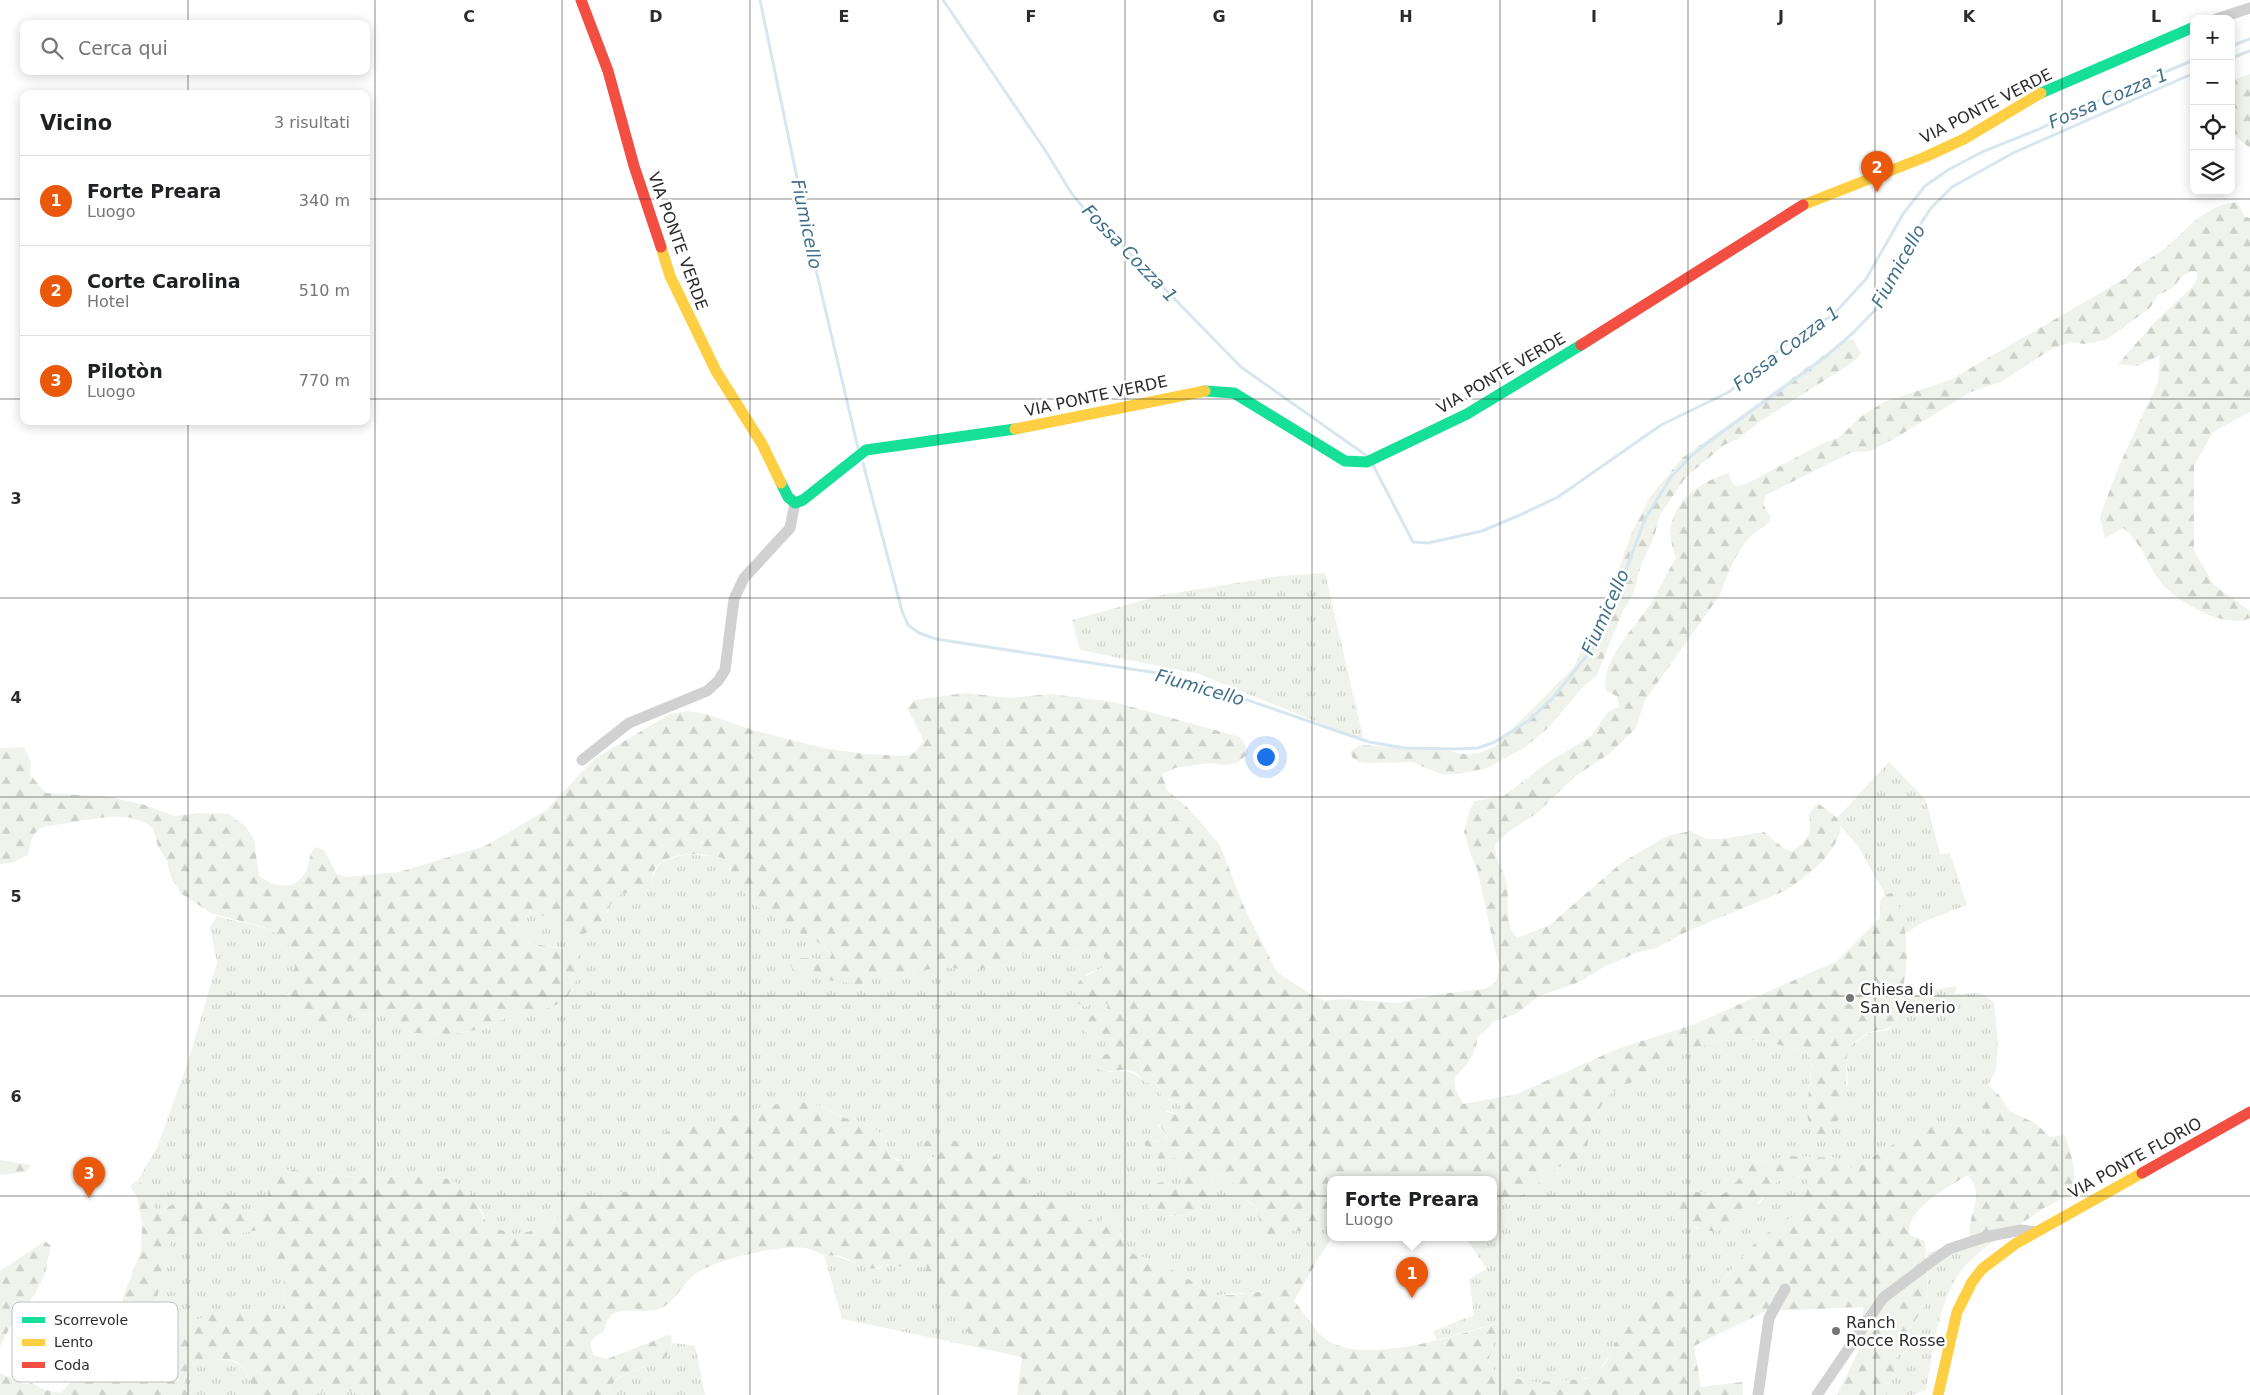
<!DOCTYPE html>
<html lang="it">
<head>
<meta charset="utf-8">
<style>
  body { margin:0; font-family:"DejaVu Sans",sans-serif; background:#f6f6f6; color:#202124 }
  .controls { position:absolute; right:15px; top:15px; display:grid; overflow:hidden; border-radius:10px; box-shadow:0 2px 12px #0003 }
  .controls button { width:45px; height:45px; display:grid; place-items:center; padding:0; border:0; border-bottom:1px solid #e0e0e0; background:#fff; color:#202124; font:25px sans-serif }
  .you { position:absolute; left:1265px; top:756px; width:18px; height:18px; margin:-12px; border:4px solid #fff; border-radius:50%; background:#1a73e8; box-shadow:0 0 0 8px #1a73e833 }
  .badge { display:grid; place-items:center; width:32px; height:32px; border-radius:50%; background:#ea580c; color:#fff; font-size:16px; font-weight:700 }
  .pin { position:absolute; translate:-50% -41px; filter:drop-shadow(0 1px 2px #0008) }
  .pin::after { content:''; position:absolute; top:26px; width:18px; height:15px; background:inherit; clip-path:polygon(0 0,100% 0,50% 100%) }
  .popup { position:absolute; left:1327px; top:1176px; width:170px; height:65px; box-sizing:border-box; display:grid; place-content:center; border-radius:10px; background:#fff; filter:drop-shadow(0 1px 4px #0005); font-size:16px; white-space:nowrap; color:#757577 }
  .popup b { font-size:19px; color:#202124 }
  .popup::after { content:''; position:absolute; left:50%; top:100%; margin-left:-10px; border:10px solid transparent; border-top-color:#fff }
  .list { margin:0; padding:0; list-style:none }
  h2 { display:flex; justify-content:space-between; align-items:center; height:65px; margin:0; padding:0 20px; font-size:21px }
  h2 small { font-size:16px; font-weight:400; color:#757577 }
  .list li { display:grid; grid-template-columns:32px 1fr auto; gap:15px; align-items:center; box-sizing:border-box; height:90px; padding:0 20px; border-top:1px solid #e0e0e0 }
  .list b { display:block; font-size:19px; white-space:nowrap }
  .list p { margin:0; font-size:16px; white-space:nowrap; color:#757577 }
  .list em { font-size:16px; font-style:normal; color:#757577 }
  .icon { flex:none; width:28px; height:28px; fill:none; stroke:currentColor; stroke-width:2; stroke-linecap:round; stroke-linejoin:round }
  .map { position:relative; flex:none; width:2250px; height:1395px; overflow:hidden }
  .search { position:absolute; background:#fff; box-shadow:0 2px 12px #0003; left:20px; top:20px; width:350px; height:55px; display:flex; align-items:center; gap:12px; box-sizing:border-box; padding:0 18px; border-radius:10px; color:#757577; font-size:19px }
  .panel { position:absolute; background:#fff; box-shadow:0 2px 12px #0003; left:20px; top:90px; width:350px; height:335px; border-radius:10px }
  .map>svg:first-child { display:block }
  .grass { fill:url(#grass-tufts) }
  .forest { fill:url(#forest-firs); fill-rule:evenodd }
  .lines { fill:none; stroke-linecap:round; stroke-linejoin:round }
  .stream { stroke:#d8e7ef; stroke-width:3 }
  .street { stroke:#d1d1d1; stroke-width:11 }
  .fast { stroke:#16e098; stroke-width:11 }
  .slow { stroke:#ffcf43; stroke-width:11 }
  .jam { stroke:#f24e42; stroke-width:11 }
  .grid { fill:none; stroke:#2c2c2c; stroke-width:1; stroke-opacity:0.55 }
  .poi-dot { fill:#767676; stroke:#fff; stroke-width:2 }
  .labels { text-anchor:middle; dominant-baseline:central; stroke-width:5; stroke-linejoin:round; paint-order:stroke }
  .street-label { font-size:16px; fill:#2c2c2c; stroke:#fff }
  .poi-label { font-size:16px; fill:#2c2c2c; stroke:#fff; text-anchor:start }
  .water-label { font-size:18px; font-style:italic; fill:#406f89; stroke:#fff }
  .key { fill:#fff; stroke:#c0c0c0; stroke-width:1 }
  .key-label { font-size:14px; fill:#2c2c2c }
  .grid-label { font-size:16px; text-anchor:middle; font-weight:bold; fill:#2c2c2c; stroke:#fff; stroke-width:5; stroke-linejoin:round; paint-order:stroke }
</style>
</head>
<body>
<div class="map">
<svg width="2250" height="1395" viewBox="0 0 2250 1395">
  <defs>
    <pattern id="grass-tufts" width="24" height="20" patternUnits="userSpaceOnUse" patternTransform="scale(1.25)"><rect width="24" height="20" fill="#f0f3eb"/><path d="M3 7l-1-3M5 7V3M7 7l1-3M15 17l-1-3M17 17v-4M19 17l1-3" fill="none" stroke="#ced0ca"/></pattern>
    <pattern id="forest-firs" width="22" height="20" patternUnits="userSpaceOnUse" patternTransform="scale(1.25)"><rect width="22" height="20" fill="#f0f3eb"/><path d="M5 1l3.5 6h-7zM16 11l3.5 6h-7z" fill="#ced0ca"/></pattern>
  </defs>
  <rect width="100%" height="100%" fill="#fff"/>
  <g class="grass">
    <path d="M1325,573L1364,741L1199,674L1080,650L1072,620L1162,595L1280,576Z"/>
    <path d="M1889,762L1926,800L1940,854L1950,853L1967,905L1923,922L1905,934L1893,893L1885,894L1858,846L1839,824L1837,818Z"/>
    <path d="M684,855L720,856L732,861L729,870L756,906L773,915L780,924L818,942L832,954L828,962L812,958L802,976L845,981L861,987L872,974L881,971L897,974L947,967L964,970L981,969L1006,965L1027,951L1035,950L1060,954L1076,951L1102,954L1107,962L1102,968L1086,974L1093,1002L1101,1000L1108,1005L1105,1013L1089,1016L1084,1023V1031L1091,1036L1108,1037L1114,1044L1111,1052L1095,1059L1110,1072C1127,1070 1133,1071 1146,1083L1154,1082L1169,1100L1177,1102L1183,1108L1181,1116L1166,1110L1158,1125L1168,1138L1161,1142L1152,1140L1176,1158L1184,1182L1177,1187H1169L1164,1215L1180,1216L1198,1202L1206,1199L1210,1192L1212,1176L1221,1174L1241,1188L1249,1203L1256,1207L1260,1223L1275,1227L1283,1226L1291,1230L1299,1231L1315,1227L1331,1229L1332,1237L1317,1261L1304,1263L1294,1269L1282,1283L1267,1291L1217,1295L1156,1261L1135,1255L1122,1241L1118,1224L1108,1210L1099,1224L1055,1202L1036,1197L1019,1168L935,1156C922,1167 900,1164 888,1153C889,1132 867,1123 850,1120C838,1117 827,1106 815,1105C773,1100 745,1117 707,1125C696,1127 684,1128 673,1129L657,1157L659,1181C630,1197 591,1191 565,1207L564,1215L536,1230L513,1235C504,1230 494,1229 487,1225L483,1213L470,1197L450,1179L422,1175L371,1178L313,1174L290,1169L265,1208L257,1213L237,1210L219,1198L171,1205L160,1214C149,1204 149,1190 138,1180L157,1148L189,1059L217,963L210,927L217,916C241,925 293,924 295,961C296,972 290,985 287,995L308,1019L325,1028L347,1019L383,1012L411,1033L451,1034L482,1029L516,1013L538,1011L565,1002L573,990L564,948C542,946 525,946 516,922C520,920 526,915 530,914C543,910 567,932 577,939L608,912L610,905L620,894L641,892L651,886C656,862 661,861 684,855Z"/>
    <path d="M1957,986L1955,994L1981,993L1994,1002L1998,1045L1996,1070L1988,1085L1985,1109L1989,1125L1983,1136C1976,1133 1966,1125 1959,1125C1921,1123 1890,1147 1860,1166L1852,1168L1838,1158L1790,1156L1753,1163L1728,1191L1721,1195L1689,1191L1677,1223L1688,1224L1697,1229L1760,1203L1768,1189L1778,1181L1804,1175L1809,1184L1804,1203L1785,1224L1755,1243L1716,1287L1629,1317C1619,1334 1609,1361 1595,1374C1581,1386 1516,1384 1500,1375C1494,1372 1491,1366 1488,1360L1501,1322L1437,1340L1433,1331L1474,1315L1469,1279L1487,1269L1465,1237H1493V1203L1525,1194L1558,1167L1574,1162L1587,1150L1590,1122L1597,1115L1606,1097L1619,1088L1641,1078L1647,1073L1651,1062L1730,1037L1769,1042L1806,1052L1812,1062L1808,1092V1124L1848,1085L1846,1052L1850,1046L1869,1033L1888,1030L1896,1022L1899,1001L1930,991Z"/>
    <path d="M258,1230L271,1235L275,1241L270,1249L269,1264L281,1270L284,1282L283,1308C271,1317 267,1313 254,1311C248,1310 238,1311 231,1311C209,1310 173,1337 152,1317L171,1241L187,1237H220Z"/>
    <path d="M1970,1239L1984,1248C1977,1255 1968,1262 1962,1270C1938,1300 1933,1354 1926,1390L1912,1395H1887L1896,1369V1358L1908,1331L1928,1301L1927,1253Z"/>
    <path d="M824,1255C844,1256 859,1267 878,1269L885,1264L910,1268L927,1266L943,1304L956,1314L959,1322L971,1334V1346L842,1319Z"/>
    <path d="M673,1343L695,1346L705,1395H609C611,1366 660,1375 673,1343Z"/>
    <path d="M209,1359C228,1359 247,1361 251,1383C252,1387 252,1391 254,1395H188L183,1386L188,1365Z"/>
    <path d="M333,1386L364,1395H313Z"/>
  </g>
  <g class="forest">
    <path d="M2250,74V148L2236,137L2231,130V81Z"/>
    <path d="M2237,202L2245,217L2250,218V412L2213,432L2194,466V551L2214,585L2250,611V618C2228,630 2179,603 2163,585C2148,567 2141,541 2123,528L2105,538L2100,517L2118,468L2158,382L2160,355L2137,366L2118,364L2155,322L2193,286L2197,279V272L2192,271L2181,277L2174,287L2157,296L2150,308L2106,340L2084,344L2071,342L2053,348L2001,382L1971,392L1892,440L1870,451L1852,452L1766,495L1763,504L1771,518C1767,527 1758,529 1751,536C1736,551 1727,575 1720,595L1645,700L1636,728L1609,754L1574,777L1537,813L1508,832L1495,845C1495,864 1503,866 1506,881C1511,901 1502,922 1517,938L1550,925L1621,863L1667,836L1691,831L1706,839H1721L1764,832L1786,850L1793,851C1807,841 1813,832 1809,814L1818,803L1837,818L1841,828C1834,857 1808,875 1785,891L1690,930L1656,948L1636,953L1604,967L1577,983L1539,996L1516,1014L1495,1021L1477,1038C1477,1056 1464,1066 1454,1079L1455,1088L1463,1104L1517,1094L1617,1049L1695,1024L1837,961L1880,918V901L1885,894L1892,893C1906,909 1909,956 1905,976C1903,992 1897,1006 1896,1022C1883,1034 1880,1027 1868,1033C1863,1036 1853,1043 1850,1047C1843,1054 1848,1091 1845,1104C1841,1121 1830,1131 1819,1142C1799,1127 1811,1084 1812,1062L1806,1052L1769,1042L1730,1037L1651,1062L1647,1073L1641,1078L1619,1088L1606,1097L1597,1115L1590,1122L1587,1150L1574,1162L1558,1167L1525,1194L1493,1203V1179H1331V1229C1317,1226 1302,1234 1290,1230C1284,1228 1283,1226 1275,1227L1277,1235L1275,1243L1259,1240L1260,1223L1256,1207L1243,1197L1241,1188L1221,1174L1212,1176L1210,1192L1206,1199L1198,1202L1190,1216L1164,1215L1147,1207V1199L1154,1184L1162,1182C1170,1188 1176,1188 1184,1182L1176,1158L1159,1159L1146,1148L1144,1140L1161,1142L1168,1138L1154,1117L1157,1109L1181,1116L1183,1108L1177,1102L1161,1096L1160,1088L1154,1082L1146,1083C1142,1080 1138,1074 1134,1072C1121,1065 1109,1077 1094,1067L1095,1059L1111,1052L1114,1044L1108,1037L1091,1036L1084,1031L1083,1023L1089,1016L1105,1013L1108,1005L1101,1000L1085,1007L1077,1003C1066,975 1097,977 1107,962L1102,954L1076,951L1060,954L1035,950L1027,951L1006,965L981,969L964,970L947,967L897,974L880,971L872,974L861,987C840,979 815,981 794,973L790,965L795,958H812L828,962L832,954L818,942L780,924L773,915L756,906L729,876L732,861C712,853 666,848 654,871C652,875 652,882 651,886L641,892L620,894L610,905L600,927L593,928L577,939C567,932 544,911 531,914C526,915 521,920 516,922C526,952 554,943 577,954L580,974L565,1002L538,1011L516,1013L482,1029L451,1034L411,1033L383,1012L347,1019L325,1029C300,1015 288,1006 285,977L295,969L293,950L278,935L264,927L211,913L180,893L170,874L167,861L158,846L153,828C128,809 96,819 67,823C60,825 48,825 41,828C31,834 30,845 28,855L14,862L0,864V748L24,747L31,762L30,775L46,793L111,797L145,805L174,816L199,813L229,814L246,827L254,840L259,876C274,887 294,892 305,873C310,864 308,856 315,847L324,850L337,874L347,877L399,872L485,846L545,811L594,759L670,714L689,711L706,714L753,730L823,748L865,754L906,756L914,753L924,741L907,708L915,700L966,693L1009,698L1051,694L1114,702L1240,737L1249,753L1237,763L1225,765L1209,763L1175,768L1162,774L1167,790L1189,809L1220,845L1244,907L1277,972L1310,994L1325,1001L1341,999L1398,1003L1440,994L1485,989L1495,983L1500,967L1493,942L1477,868L1471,856L1464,832L1470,809L1475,801L1504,796L1548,762L1590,737L1609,711L1619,707L1617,696L1606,691C1601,659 1633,630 1649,606C1659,591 1666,574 1676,558C1658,514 1689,485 1729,473L1732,482L1736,486L1746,484L1821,444L1838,438L1862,416L1884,402L1950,380L2126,278C2135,265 2151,259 2163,250C2186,231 2204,205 2237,202Z"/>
    <path d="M1853,339L1861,354L1853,362L1758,423L1738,439L1724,445L1686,477L1660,515L1654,537L1641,565L1633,594L1623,611L1597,675L1582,688L1548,728L1524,748L1487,768L1458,774H1440L1412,762L1365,763L1358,762L1352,757L1351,751L1360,745L1452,751C1469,757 1480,754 1495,746L1573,668L1610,594L1631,534L1650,497L1682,458L1845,340Z"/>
    <path d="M1988,1085L2000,1096L2009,1111L2035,1123L2050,1137L2064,1135C2073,1154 2076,1173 2073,1193L2044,1208L1984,1248L1970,1239C1966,1214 1987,1197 1968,1175C1950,1186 1903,1210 1910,1235L1925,1241L1928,1301L1908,1331L1896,1358V1369L1887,1395H1837L1863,1342V1307L1766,1311L1694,1346L1701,1387L1742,1382L1743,1395H1017L1022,1357L971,1346L970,1334L959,1322L956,1314L943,1304L936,1288L928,1290L922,1282L927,1266L910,1268L885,1264C868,1276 857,1261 840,1256C835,1255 830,1256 825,1255C818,1254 811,1248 804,1248C779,1245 714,1259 694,1275C681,1285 676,1302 659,1309C639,1316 608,1299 604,1332L597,1335L590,1343L593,1355L607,1359L671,1334C680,1377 611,1360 609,1395H364L333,1386L313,1395H254C250,1388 252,1379 247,1372C235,1351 206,1360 188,1365L183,1386L188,1395H0V1373L24,1384L32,1383L45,1390L61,1393L71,1382L83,1358L118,1319L122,1311L123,1297L141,1251L142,1222L137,1197L130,1186L138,1180C149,1190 149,1204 160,1214L171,1205L183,1200L219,1198L237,1210L257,1213L268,1204V1181L281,1172L290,1169L313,1174L371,1178L422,1175L450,1179L468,1190C472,1203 483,1211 487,1225C494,1229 504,1230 513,1235L536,1230L564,1215V1207C591,1191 630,1197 659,1181C660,1166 652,1149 662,1136C673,1123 696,1129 710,1124C739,1114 787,1095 818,1105C829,1109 838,1117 849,1119C867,1124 889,1132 888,1153L897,1161H929L935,1156L921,1145L924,1141L948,1139L974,1146L1019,1168L1036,1197L1055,1202L1099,1224L1108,1210L1118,1224L1122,1241L1135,1255L1156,1261L1217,1295H1231L1267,1291L1282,1283L1294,1269L1304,1263L1317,1261L1294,1301C1303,1311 1314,1329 1323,1337C1359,1369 1460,1334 1502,1322L1500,1338L1494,1342L1488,1361L1495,1372L1501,1376L1536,1382L1587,1379L1604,1365L1629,1317L1645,1302L1659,1292L1716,1287C1730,1274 1741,1256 1755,1243C1782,1219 1797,1225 1809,1184L1804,1175L1778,1181L1768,1189L1747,1219L1736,1225L1715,1232L1677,1223L1673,1217V1207L1689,1191L1721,1195L1728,1191L1753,1163L1790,1156L1838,1158L1852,1168L1860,1166C1888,1148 1922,1121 1959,1125C1966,1125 1976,1132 1983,1136L1989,1125L1985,1109L1977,1100ZM258,1230L271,1235L275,1241L270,1249L257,1254L260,1265L269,1264L281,1270L284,1282L283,1308C271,1317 268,1313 254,1311C248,1310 238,1311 231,1311C209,1310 173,1337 152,1317L171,1241L187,1237H220Z"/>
    <path d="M0,1160L31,1165L26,1172L0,1175Z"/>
    <path d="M45,1241L51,1246L45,1273L35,1294L11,1325L0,1347V1271Z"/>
  </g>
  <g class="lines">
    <g class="stream">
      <path d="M760,0L817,274L858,448"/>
      <path d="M943,0L1045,150L1072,194L1086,211L1117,240L1241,367L1367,456"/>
      <path d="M2231,46L2250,39"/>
      <path d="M2231,58L2250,51"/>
      <path d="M863,463L902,611L908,625L919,633L936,639L1157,673L1201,684L1369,742L1405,748L1455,749L1478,748L1495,742L1528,721L1552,699L1592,649L1606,623L1645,519L1671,477L1691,456L1710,441L1824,358L1854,332L1877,308L1918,228L1931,208L1952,187L2013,153L2194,73"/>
      <path d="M1373,465L1413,542L1428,543L1482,531L1520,515L1558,497L1661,425L1729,392L1792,339L1833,315L1866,279L1903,214L1925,186L1948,170L1982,152L2037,130L2121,90L2194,60"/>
    </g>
    <g class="street">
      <path d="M2216,19L2250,8"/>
      <path d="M582,760L629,723L707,691L718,681L725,670L734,599L744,578L790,528L795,503"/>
      <path d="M1758,1395L1769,1318L1785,1289"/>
      <path d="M1817,1395L1883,1298L1928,1264L1949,1249L1985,1237L2021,1230L2036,1232"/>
    </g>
    <g class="fast">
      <path d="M2041,93L2194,27"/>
      <path d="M1205,391L1234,393L1345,461L1367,462L1467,414L1581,345"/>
      <path d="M781,483L788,497L795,503L803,500L866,450L1015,429"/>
    </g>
    <g class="slow">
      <path d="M1803,205L1925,157L1964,139L2041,93"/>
      <path d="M661,247L670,276L716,371L762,444L781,483"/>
      <path d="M1015,429L1205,391"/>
      <path d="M1938,1395L1957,1312L1972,1282L1982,1269L2015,1244L2142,1173"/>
    </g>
    <g class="jam">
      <path d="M581,0L608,71L634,166L661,247"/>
      <path d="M1581,345L1803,205"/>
      <path d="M2142,1173L2250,1112"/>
    </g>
  </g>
  <path class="grid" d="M188,0V24M375,0V1395M562,0V1395M750,0V1395M938,0V1395M1125,0V1395M1312,0V1395M1500,0V1395M1688,0V1395M1875,0V1395M2062,0V1395M188,71V94M0,199H24M366,199H2250M0,399H24M366,399H2250M188,421V1395M0,598H2250M0,797H2250M0,996H2250M0,1196H2250"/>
  <g class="poi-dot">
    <circle cx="1850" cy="998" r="5"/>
    <circle cx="1836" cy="1331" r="5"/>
  </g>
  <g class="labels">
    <g class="street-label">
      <text transform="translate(1986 106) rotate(-27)">VIA PONTE VERDE</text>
      <text transform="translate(678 241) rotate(70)">VIA PONTE VERDE</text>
      <text transform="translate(1501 373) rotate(-30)">VIA PONTE VERDE</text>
      <text transform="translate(1096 396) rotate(-12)">VIA PONTE VERDE</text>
      <text transform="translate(2135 1158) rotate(-29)">VIA PONTE FLORIO</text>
    </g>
    <g class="poi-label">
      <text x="1860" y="989">Chiesa di<tspan x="1860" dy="18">San Venerio</tspan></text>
      <text x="1846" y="1322">Ranch<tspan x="1846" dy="18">Rocce Rosse</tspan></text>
    </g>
    <g class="water-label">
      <text transform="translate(2108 98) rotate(-23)">Fossa Cozza 1</text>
      <text transform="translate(807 224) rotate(78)">Fiumicello</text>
      <text transform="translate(1130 253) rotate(46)">Fossa Cozza 1</text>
      <text transform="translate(1898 266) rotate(-61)">Fiumicello</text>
      <text transform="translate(1786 348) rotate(-37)">Fossa Cozza 1</text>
      <text transform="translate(1605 612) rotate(-66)">Fiumicello</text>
      <text transform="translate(1200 687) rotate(16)">Fiumicello</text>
    </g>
  </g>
  <rect x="12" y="1302" width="166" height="80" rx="8" class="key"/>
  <rect x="22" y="1317" width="23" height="6" fill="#16e098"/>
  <rect x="22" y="1339" width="23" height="7" fill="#ffcf43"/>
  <rect x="22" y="1362" width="23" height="6" fill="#f24e42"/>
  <g class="key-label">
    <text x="54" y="1325">Scorrevole</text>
    <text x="54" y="1347">Lento</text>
    <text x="54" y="1370">Coda</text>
  </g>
  <g class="grid-label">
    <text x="469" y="22">C</text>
    <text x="656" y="22">D</text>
    <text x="844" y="22">E</text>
    <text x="1031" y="22">F</text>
    <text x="1219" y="22">G</text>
    <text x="1406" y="22">H</text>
    <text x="1594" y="22">I</text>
    <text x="1781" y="22">J</text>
    <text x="1969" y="22">K</text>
    <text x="2156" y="22">L</text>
    <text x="16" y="504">3</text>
    <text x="16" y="703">4</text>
    <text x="16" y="902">5</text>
    <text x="16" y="1102">6</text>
  </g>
</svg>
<div class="controls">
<button>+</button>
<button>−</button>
<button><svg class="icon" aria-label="locate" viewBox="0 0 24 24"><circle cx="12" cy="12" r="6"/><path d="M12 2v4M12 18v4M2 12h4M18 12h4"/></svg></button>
<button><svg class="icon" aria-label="layers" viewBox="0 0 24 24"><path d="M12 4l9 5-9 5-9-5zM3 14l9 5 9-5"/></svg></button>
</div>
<div class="you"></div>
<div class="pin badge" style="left:1412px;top:1298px">1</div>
<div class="popup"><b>Forte Preara</b>Luogo</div>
<div class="pin badge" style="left:1877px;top:192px">2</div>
<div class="pin badge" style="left:89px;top:1198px">3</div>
<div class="search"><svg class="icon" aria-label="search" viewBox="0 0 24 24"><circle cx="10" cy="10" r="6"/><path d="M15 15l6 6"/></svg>Cerca qui</div>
<section class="panel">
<h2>Vicino<small>3 risultati</small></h2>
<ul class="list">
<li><span class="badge">1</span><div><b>Forte Preara</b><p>Luogo</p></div><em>340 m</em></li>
<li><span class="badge">2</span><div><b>Corte Carolina</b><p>Hotel</p></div><em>510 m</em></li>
<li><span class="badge">3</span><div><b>Pilotòn</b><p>Luogo</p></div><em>770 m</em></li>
</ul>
</section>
</div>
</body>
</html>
